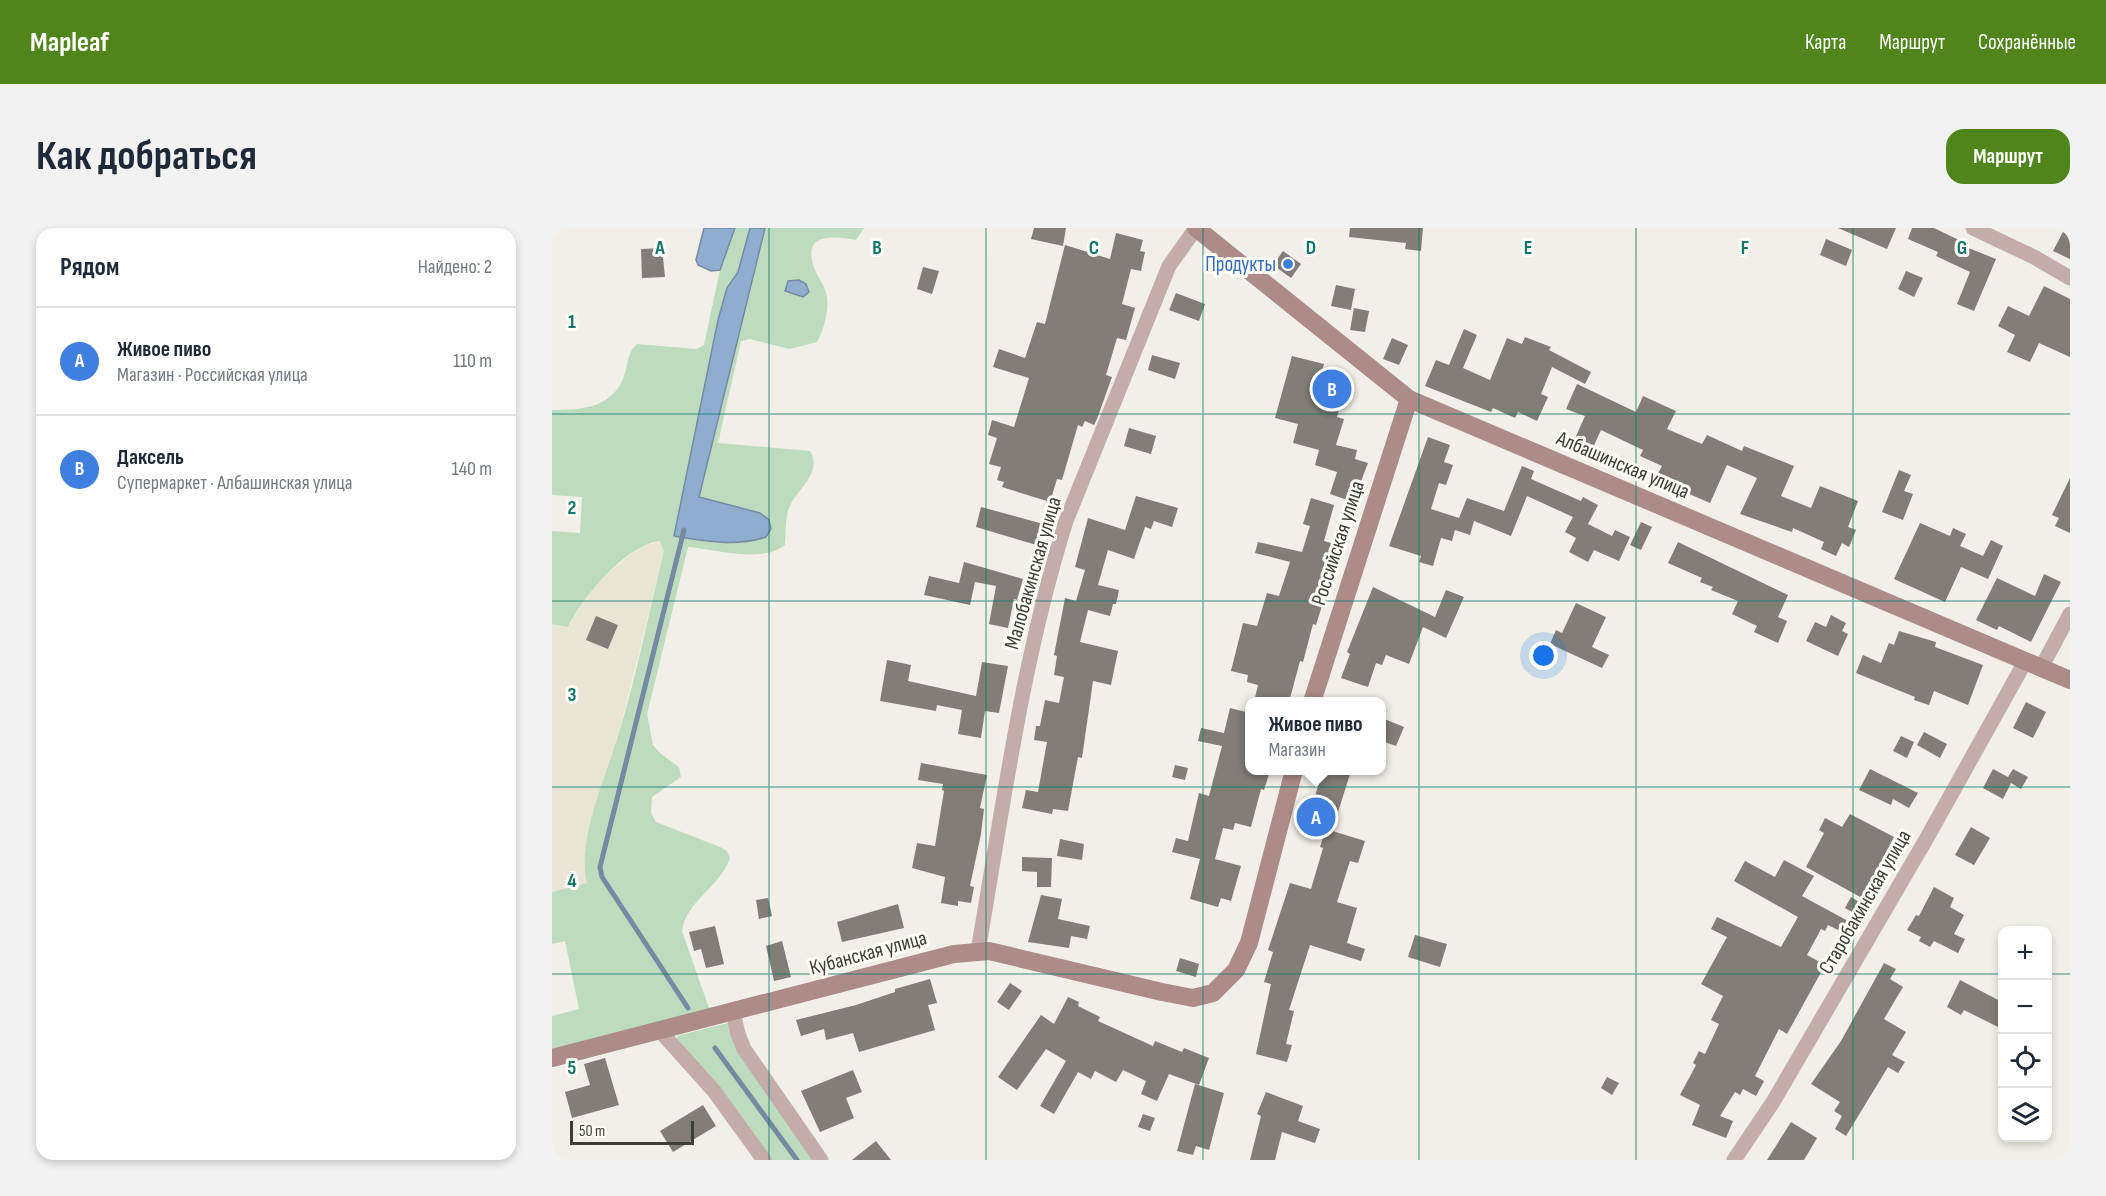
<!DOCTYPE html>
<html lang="ru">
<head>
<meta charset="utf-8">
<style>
  body { margin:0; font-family:"Sofia Sans Condensed",sans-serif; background:#f2f2f3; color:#1f2937 }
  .controls { position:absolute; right:18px; bottom:18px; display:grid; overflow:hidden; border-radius:12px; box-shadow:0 3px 9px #0003 }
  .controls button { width:54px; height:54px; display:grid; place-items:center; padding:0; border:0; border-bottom:2px solid #e0e1e3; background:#fff; color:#1f2937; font:30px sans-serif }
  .scale { position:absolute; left:18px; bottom:15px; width:124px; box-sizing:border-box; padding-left:6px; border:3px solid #3d3d3a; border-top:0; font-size:16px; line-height:21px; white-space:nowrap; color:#3d3d3a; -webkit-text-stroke:4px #fefdf5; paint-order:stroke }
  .you { position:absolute; left:992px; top:428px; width:21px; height:21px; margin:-15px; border:4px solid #fff; border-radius:50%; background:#1a73e8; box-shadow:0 0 0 9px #1a73e833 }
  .badge { display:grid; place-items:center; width:39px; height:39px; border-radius:50%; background:#50851b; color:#fff; font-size:20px; font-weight:700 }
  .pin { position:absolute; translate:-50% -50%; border:3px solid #fff; box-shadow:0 2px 6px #0006 }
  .popup { position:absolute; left:693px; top:469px; width:141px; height:78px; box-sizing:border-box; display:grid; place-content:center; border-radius:12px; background:#fff; filter:drop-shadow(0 2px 4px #0005); font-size:20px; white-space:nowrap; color:#747a83 }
  .popup b { font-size:22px; color:#1f2937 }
  .popup::after { content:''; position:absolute; left:50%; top:100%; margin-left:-12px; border:12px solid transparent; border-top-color:#fff }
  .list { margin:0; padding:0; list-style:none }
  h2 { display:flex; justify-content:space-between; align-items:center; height:78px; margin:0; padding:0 24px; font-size:26px }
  h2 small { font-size:20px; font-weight:400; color:#747a83 }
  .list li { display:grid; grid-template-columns:39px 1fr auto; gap:18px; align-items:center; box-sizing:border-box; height:108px; padding:0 24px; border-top:2px solid #e0e1e3 }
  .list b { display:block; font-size:22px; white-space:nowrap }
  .list p { margin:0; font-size:20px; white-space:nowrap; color:#747a83 }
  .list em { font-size:20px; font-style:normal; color:#747a83 }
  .icon { flex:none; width:33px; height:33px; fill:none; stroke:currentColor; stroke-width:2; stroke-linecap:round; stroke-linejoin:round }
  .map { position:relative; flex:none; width:1518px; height:932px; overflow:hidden; border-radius:18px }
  header { display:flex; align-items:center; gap:36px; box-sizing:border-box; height:84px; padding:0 30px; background:#50851b; color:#fff }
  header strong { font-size:28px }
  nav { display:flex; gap:33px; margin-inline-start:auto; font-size:21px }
  .intro { display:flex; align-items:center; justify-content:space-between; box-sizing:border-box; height:144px; padding:0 36px }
  h1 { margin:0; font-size:42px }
  .button { padding:15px 27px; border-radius:18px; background:#50851b; color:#fff; font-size:21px; font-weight:700 }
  main { display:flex; gap:36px; padding:0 36px }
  aside { flex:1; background:#fff; border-radius:18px; box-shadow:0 3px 9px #0003 }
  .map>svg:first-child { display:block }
  .built { fill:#e8e5d6 }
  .green { fill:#bddbbe }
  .water { fill:#8fadcf; stroke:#768ba2; stroke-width:1.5 }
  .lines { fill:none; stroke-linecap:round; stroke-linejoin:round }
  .stream { stroke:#768ba2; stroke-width:5 }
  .building { fill:#837d78 }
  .street { stroke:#c3aca9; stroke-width:15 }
  .secondary { stroke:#ac8b88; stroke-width:18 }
  .grid { fill:none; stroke:#0f766e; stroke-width:1.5; stroke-opacity:0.55 }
  .shop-dot { fill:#3f7fe0; stroke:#fefdf5; stroke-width:2 }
  .labels { text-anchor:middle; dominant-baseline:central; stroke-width:6; stroke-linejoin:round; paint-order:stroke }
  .shop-label { font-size:21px; fill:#366cbe; stroke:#fefdf5; text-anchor:end }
  .street-label { font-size:21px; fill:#3d3d3a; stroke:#fefdf5 }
  .grid-label { font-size:20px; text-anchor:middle; font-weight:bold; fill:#0f766e; stroke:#fefdf5; stroke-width:6; stroke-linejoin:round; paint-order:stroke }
</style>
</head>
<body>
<header>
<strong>Mapleaf</strong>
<nav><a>Карта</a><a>Маршрут</a><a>Сохранённые</a></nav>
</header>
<div class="intro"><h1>Как добраться</h1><a class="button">Маршрут</a></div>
<main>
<aside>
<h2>Рядом<small>Найдено: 2</small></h2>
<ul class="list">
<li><span class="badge" style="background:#3f7fe0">A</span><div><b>Живое пиво</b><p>Магазин · Российская улица</p></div><em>110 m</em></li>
<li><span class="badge" style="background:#3f7fe0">B</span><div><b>Даксель</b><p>Супермаркет · Албашинская улица</p></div><em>140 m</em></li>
</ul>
</aside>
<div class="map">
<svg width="1518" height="932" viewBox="0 0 1518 932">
  <rect width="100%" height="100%" fill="#f1efe7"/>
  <path class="built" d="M109,313L112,323L67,505L39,599L33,629L36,655L0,664V396L16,399L36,364L48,351L89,319Z"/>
  <g class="green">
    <path d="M183,0H198L186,44L175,60L166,92L122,308C151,314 186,319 214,309L208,285L147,269L213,0H312L304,12C281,8 250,4 262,40C265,48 272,56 274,65C278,79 272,102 265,114L237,121L198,111L189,113L166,215L258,223C272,246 242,262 236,283C233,293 234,306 233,317C209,336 164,321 136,319L95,486L101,517L109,526L127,539L129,549L100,569L99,585L104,594L168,619L175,623L178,630C168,659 134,673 130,703L158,783L0,824V788L27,781L13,713L0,716V664L35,655C24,612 55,547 67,505C85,446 97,384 112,323L108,313C74,317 30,369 16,399L0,396V303L28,305L30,269L0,267V182C30,182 63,180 73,145C76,134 76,124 85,116L145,121L152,117L168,42Z"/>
    <path d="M176,795L180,804L262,932H218L125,813V808Z"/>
  </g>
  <g class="water">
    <path d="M152,0H183L168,42L159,43L146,37L144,32Z"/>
    <path d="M198,0H213L147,269L208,285L217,292L219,301L214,309C185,319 152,313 122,308L166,92L175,60L186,44Z"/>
    <path d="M247,52L254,56L257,64L251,69L233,63L236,53Z"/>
  </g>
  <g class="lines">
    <g class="stream">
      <path d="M132,302L48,639L50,649L136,780"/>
      <path d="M163,820L245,932"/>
    </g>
  </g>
  <g class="building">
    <path d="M482,0H514L511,18L479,11Z"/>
    <path d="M798,0H871L869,23L853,21L854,15L797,9Z"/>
    <path d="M1286,0H1344L1335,21Z"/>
    <path d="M1360,0H1382L1411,14L1409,17L1444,31L1422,83L1405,76L1418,44L1384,28L1386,24L1356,11Z"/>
    <path d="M1513,0H1518V31L1501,23Z"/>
    <path d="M564,5L591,12L588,23L593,24L589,43L579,41L570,76L583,80L574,112L565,110L554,147L560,149L545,191L542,197L533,193L530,199L526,197L510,252L505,251L498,274L450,259L452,254L445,252L449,239L437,236L445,210L436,207L440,192L462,199L477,150L441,139L447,121L473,130L485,94L493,96L513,17L558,31Z"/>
    <path d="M1274,11L1300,22L1294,38L1268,27Z"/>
    <path d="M110,20L113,49L90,50L89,21Z"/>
    <path d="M731,23L749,36L739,50L721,37Z"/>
    <path d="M371,39L387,43L380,66L365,61Z"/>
    <path d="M1354,43L1371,50L1362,69L1346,61Z"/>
    <path d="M784,57L803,61L799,82L779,78Z"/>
    <path d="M1492,58L1518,71V129L1487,115L1478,134L1455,124L1463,107L1446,98L1456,78L1477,88Z"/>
    <path d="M624,65L653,76L647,93L617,82Z"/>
    <path d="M802,80L817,83L813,104L798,102Z"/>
    <path d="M912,101L925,107L911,140L938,152L955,110L970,116L973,109L999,119L997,122L1039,144L1033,156L1000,139L989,166L996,169L985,193L966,184L963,190L941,180L939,184L873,158L884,132L897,137Z"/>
    <path d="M840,110L856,117L847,137L831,131Z"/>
    <path d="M600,127L628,135L623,151L596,142Z"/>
    <path d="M740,128L772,136L769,146L795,152L785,189L792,191L784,217L805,222L803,231L816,235L801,274L778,266L785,244L763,237L767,222L741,215L746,196L723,190Z"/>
    <path d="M1025,156L1084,184L1091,168L1124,183L1115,201L1150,216L1155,207L1190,223L1192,218L1242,238L1229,268L1259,280L1268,258L1306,273L1296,299L1304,302L1297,319L1290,315L1284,328L1269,321L1272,314L1241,300L1240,304L1188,286L1205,250L1175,237L1158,275L1103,251L1110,238L1088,228L1091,222L1049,202L1039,224L1021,215L1033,188L1014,181Z"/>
    <path d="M577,200L604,208L599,226L572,218Z"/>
    <path d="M876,209L898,217L892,234L901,237L894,257L887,255L879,281L907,290L915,270L952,283L970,238L982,243L979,251L1029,273L1031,269L1046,277L1036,296L1060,308L1063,302L1078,309L1067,333L1042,322L1036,334L1017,324L1024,310L1013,304L1021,289L975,268L959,308L922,293L918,307L903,302L900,313L889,310L881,338L867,334L869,328L837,318Z"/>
    <path d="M1347,242L1359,247L1352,263L1361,266L1351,292L1330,284Z"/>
    <path d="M1518,250V305L1503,298L1507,290L1500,287Z"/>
    <path d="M584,268L626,280L620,299L602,293L599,301L593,299L582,331L556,322L546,357L567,362L564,376H561L558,388L536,382L528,414L566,423L559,457L541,453L530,530L526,529L516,583L501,581L500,586L470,580L474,562L486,564L495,514L482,512L484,498H488L493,472L507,475L512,449L502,447L505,428L502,427L513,370L524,373L533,342L523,339L536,290L573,302Z"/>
    <path d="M759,270L782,277L772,313L786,317L769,381L764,397L761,396L751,434L748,433L737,474H702L706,457L695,454L696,447L679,443L691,395L705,398L715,365L727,368L738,334L703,325L706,314L750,324L758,298L751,296Z"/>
    <path d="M429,279L495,297L488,318L424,299Z"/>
    <path d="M1089,294L1100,299L1089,322L1078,317Z"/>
    <path d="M1368,295L1398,308L1401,300L1414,306L1408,318L1431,328L1439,312L1451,318L1436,351L1409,339L1393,374L1342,351Z"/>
    <path d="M1126,314L1236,367L1226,389L1235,393L1226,415L1202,404L1205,398L1180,386L1186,373L1159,362L1161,359L1148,354L1150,350L1116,335Z"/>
    <path d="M412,334L471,351L465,372L462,371L456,400L437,396L444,358L423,354L418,377L372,367L377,348L407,355Z"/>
    <path d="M1492,346L1509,354L1479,414L1447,398L1445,402L1424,392L1445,350L1483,368Z"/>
    <path d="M821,359L883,389L894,362L912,369L894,410L871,399L857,436L834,427L830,437L824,435L816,459L789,450L798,426L795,424Z"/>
    <path d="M1024,375L1054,389L1040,419L1057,427L1050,440L998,416L1004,402L1010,405Z"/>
    <path d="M1279,387L1294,395L1290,403L1296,406L1286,428L1254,413L1263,394L1274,399Z"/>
    <path d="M44,388L66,397L56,421L34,412Z"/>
    <path d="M1347,403L1384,414L1383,419L1431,437L1416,477L1382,463L1377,477L1362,472L1363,469L1304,445L1311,427L1329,435L1337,415L1342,417Z"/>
    <path d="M335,432L359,437L356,453L424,468L430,434L456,438L447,485L433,483L429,510L406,506L410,482L385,477L384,483L328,473Z"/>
    <path d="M1474,474L1494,484L1481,510L1461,500Z"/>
    <path d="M678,480L698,485V543H718L712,562L709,561L699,599L683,595L681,602L671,600L663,631L689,638L679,673L669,670L666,679L638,671L648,631L620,624L624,610L636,613L647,565L657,568L670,518L646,513L649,500L672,505Z"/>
    <path d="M830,490L852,499L844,518L830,513Z"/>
    <path d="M1372,504L1395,516L1388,530L1365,517Z"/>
    <path d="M1349,508L1362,514L1355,530L1341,523Z"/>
    <path d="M369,535L435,547L428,580L432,581L429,606L418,658L422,659L419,675L406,673V678L389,675L393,649L360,640L365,615L383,618L392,563L390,562L391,556L366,552Z"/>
    <path d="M623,537L636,540L633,552L620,549Z"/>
    <path d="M1318,541L1366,565L1357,580L1341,571L1339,577L1307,562Z"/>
    <path d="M1441,541L1456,549L1461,541L1476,549L1469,561L1459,555L1451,571L1431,560Z"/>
    <path d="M771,543H799L781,600L749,591L753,578L759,580Z"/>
    <path d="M1298,586L1342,609L1310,670L1254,639L1272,605L1267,602L1273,590L1290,599Z"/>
    <path d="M1419,599L1438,610L1422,637L1403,627Z"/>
    <path d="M774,601L813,613L806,635L798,633L785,674L805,680L795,715L813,721L809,733L758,717L737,782L742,783L734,816L740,817L735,834L704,826L719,756L712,754L721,724L716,722L738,655L759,661L771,620L768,619Z"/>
    <path d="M508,611L532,616L530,632L505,628Z"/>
    <path d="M470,629L500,630L499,659H485V644L470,643Z"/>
    <path d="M1232,632L1262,648L1250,668L1296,693L1290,704L1276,697L1273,703L1269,701L1255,727L1273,737L1235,806L1227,801L1203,848L1212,853L1204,868L1191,861L1188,867L1183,864L1168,888L1181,893L1174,910L1140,897L1148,877L1128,867L1144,837L1141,835L1147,823L1153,826L1167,796L1159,792L1171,768L1149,756L1175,709L1159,701L1165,689L1229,719L1246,689L1182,653L1193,633L1223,649Z"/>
    <path d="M1382,659L1402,670L1398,679L1412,687L1402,706L1413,711L1406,725L1382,713L1378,719L1367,713L1369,709L1355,702L1364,687L1367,688Z"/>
    <path d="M489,667L510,671L506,691L538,698L535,711L519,708L517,720L476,714Z"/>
    <path d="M1299,669L1312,677L1307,688L1293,680Z"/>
    <path d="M216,670L220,688L207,691L204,672Z"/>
    <path d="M346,676L352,700L290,714L285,694Z"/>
    <path d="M163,698L172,736L154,740L149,721L142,723L137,704Z"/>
    <path d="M863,707L895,716L888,739L856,729Z"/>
    <path d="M230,713L239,749L222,753L214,718Z"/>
    <path d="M628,730L647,736L644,749L624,743Z"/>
    <path d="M1332,735L1344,741L1338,751L1351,759L1332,791L1354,804L1340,827L1353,834L1346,845L1336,839L1294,908L1283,901L1290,888L1282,883L1288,874L1259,856L1289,813Z"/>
    <path d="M378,751L385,775L376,777L383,802L307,824L301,805L274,812L272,801L249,808L244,792L304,777L343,764V761Z"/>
    <path d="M1408,752L1450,774V790L1446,799L1412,782L1409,787L1395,779Z"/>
    <path d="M458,755L470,763L457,782L445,774Z"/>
    <path d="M516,769L527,774L526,778L548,789L546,793L601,818L603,813L630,824L632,820L657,830L647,857L617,846L605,873L589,866L594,853L571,842L564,854L543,843L539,851L526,844L502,886L488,878L514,833L494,821L465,862L446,849L489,787L502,796Z"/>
    <path d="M53,830L67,877L20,890L13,864L38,857L32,836Z"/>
    <path d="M301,842L310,864L294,870L302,890L268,904L249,863Z"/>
    <path d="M1055,849L1067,855L1060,867L1049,860Z"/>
    <path d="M643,856L672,865L657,922L644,918L641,927L625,923Z"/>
    <path d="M714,864L751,878L746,893L768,901L763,915L730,904L723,932H698L709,888L705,886Z"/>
    <path d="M151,877L164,898L121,924L108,903Z"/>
    <path d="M591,886L603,890L598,903L586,899Z"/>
    <path d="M1239,894L1265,910L1252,932H1215Z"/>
    <path d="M324,913L339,932H300Z"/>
  </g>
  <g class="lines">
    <g class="street">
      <path d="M1421,0L1482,29L1518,50"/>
      <path d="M1489,440L1518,386"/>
      <path d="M426,723C451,579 470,433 514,293L617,38L644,0"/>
      <path d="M181,784L186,806L192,821L269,932"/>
      <path d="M109,804L162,863L212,932"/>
      <path d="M1182,932L1221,874L1376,608L1473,434"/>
    </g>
    <g class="secondary">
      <path d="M644,0L857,171L1518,452"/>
      <path d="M760,474L857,171"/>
      <path d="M0,830L402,726L437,723L610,764L641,770L661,765L684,742L697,715L742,542"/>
    </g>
  </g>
  <path class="grid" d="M217,0V932M434,0V932M651,0V932M867,0V932M1084,0V932M1301,0V932M0,186H1518M0,373H1518M0,559H1518M0,746H1450M1496,746H1518"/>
  <circle class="shop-dot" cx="736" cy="36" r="6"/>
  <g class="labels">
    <g class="shop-label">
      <text x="724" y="36">Продукты</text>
    </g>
    <g class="street-label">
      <text transform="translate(1071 237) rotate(23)">Албашинская улица</text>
      <text transform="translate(786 315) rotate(-72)">Российская улица</text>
      <text transform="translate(481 345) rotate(-74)">Малобакинская улица</text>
      <text transform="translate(1313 674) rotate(-60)">Старобакинская улица</text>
      <text transform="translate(316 725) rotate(-15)">Кубанская улица</text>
    </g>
  </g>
  <g class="grid-label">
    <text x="108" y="26">A</text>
    <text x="325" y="26">B</text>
    <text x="542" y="26">C</text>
    <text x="759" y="26">D</text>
    <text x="976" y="26">E</text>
    <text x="1193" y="26">F</text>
    <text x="1410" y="26">G</text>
    <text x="20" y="100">1</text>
    <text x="20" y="286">2</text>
    <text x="20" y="473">3</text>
    <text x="20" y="659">4</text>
    <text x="20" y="846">5</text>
  </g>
</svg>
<div class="controls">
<button>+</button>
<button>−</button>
<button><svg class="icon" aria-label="locate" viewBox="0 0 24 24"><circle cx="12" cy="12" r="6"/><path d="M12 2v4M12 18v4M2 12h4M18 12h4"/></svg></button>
<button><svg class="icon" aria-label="layers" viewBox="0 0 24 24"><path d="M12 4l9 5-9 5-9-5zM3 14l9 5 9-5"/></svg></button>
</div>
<div class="scale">50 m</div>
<div class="you"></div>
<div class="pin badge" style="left:764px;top:589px;background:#3f7fe0">A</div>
<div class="popup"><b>Живое пиво</b>Магазин</div>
<div class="pin badge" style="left:780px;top:161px;background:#3f7fe0">B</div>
</div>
</main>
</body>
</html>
